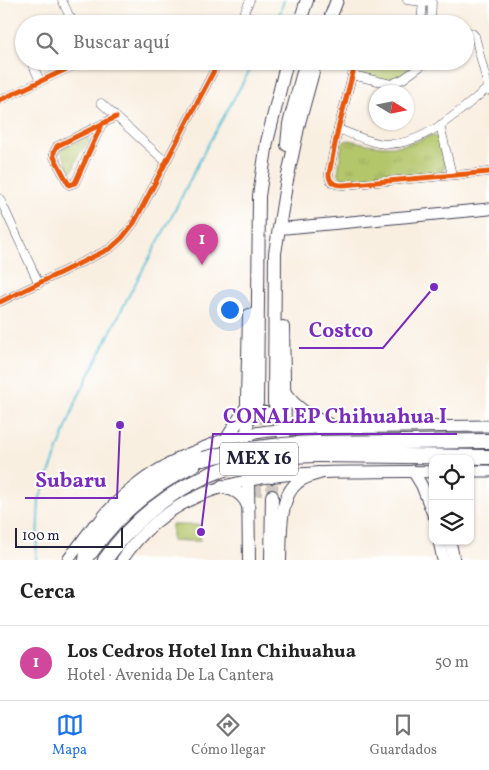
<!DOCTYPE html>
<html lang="es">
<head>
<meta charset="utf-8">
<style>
  body { margin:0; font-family:Vollkorn,serif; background:#f6f6f6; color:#222 }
  .controls { position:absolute; right:15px; bottom:15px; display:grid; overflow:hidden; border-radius:10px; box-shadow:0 1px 4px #0004 }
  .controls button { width:45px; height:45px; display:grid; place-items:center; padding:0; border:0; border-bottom:1px solid #e0e0e0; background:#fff; color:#222; font:25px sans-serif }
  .compass { position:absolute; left:369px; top:85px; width:45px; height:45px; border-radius:50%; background:#fff; box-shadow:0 1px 4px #0004; rotate:100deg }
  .scale { position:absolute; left:15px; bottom:12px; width:108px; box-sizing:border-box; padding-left:5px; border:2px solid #22223b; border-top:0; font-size:14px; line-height:18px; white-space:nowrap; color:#22223b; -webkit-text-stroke:4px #fff; paint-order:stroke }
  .you { position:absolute; left:229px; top:309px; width:18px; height:18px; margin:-12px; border:4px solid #fff; border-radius:50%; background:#1a73e8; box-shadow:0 0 0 8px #1a73e833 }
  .badge { display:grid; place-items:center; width:32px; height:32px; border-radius:50%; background:#1a73e8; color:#fff; font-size:16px; font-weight:700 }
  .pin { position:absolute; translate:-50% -41px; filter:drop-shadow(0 1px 2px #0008) }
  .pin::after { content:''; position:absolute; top:26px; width:18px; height:15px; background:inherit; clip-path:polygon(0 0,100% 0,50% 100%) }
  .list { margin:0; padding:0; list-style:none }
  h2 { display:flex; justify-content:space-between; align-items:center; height:65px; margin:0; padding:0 20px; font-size:21px }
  h2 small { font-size:16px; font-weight:400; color:#767676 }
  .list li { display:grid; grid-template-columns:32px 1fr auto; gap:15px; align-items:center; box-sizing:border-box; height:75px; padding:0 20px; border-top:1px solid #e0e0e0 }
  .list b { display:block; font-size:19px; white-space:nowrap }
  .list p { margin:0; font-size:16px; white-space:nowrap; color:#767676 }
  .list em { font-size:16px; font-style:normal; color:#767676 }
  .icon { flex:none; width:28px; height:28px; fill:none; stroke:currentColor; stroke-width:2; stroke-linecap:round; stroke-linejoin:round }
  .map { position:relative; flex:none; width:489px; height:560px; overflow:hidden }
  .search { position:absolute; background:#fff; box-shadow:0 1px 4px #0004; left:15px; right:15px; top:15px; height:55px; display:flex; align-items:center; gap:12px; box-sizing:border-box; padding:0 18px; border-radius:28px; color:#767676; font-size:19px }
  .sheet { height:140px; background:#fff }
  nav { display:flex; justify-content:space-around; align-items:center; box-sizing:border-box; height:70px; border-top:1px solid #e0e0e0; background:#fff; font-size:14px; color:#767676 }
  nav a { display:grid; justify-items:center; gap:2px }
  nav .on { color:#1a73e8 }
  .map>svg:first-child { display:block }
  .park { fill:url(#park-tufts); stroke:#6b7452 }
  .garden { fill:#b4c66a; stroke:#6b7452 }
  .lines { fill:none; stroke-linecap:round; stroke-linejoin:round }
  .stream { stroke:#57c0d3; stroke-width:2 }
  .primary-tunnel { stroke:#cec6c0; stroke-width:12; stroke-dasharray:12 6; stroke-linecap:butt }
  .street-casing { stroke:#424154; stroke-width:9 }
  .secondary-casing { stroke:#424154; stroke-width:13 }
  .primary-casing { stroke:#424154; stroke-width:14 }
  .highway-casing { stroke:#424154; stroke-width:16 }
  .street { stroke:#fff; stroke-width:8 }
  .secondary { stroke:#fff; stroke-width:11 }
  .primary { stroke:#fff; stroke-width:12 }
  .highway { stroke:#fff; stroke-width:14 }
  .highway-bridge-casing { stroke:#424154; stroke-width:16; stroke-linecap:butt }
  .highway-bridge { stroke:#fff; stroke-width:14 }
  .cycleway-casing { stroke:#fff; stroke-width:8 }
  .cycleway { stroke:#e8590c; stroke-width:5 }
  .labels { text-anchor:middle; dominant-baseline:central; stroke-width:4; stroke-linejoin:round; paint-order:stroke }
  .shield { fill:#fff; stroke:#646476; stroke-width:1 }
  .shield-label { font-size:19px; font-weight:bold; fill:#22223b }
  .leader { fill:none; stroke:#7b2cbf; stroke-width:2 }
  .callout-dot { fill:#7b2cbf; stroke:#fff; stroke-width:2 }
  .callout-label { font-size:21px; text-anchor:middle; font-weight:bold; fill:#7b2cbf; stroke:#fff; stroke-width:4; stroke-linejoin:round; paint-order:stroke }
</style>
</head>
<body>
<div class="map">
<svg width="489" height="560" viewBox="0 0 489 560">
  <defs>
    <pattern id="park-tufts" width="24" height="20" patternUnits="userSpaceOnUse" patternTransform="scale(1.25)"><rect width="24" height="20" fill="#b4c66a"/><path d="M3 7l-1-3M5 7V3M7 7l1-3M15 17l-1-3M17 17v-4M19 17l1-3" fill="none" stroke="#9aaa5d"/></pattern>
  </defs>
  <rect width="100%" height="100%" fill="#fff"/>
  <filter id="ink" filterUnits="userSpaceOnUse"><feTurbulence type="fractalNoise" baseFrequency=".02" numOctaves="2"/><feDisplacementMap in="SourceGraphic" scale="10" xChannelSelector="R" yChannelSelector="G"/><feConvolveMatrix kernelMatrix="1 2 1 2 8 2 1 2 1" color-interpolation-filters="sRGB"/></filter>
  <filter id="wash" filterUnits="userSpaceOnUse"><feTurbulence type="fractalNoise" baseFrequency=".0096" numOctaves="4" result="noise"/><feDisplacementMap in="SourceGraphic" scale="20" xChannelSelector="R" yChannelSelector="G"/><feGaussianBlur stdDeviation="1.12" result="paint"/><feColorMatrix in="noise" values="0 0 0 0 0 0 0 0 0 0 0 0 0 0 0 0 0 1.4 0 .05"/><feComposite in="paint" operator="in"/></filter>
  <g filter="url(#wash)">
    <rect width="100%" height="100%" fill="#f9efe1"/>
    <g class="park">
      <path d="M364,61H424L390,83L362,74Z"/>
      <path d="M432,135L438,138L445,166L444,171L440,173L348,182L341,178L338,172L342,145L345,141L349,140C384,148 398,150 432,135Z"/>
      <path d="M86,138H89V142L79,154L73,170L70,171L61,151L63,148Z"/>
    </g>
    <rect class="garden" x="172" y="525" width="28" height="16"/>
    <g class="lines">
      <g class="stream">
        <path d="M275,24L280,13L284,0"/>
        <path d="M36,560L39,500L77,399L127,299L171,218L205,150L255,61"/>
      </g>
    </g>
  </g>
  <g filter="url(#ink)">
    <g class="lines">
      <g class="primary-tunnel">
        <path d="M256,496L257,403"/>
        <path d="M272,496L274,403"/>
      </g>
      <g class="street-casing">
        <g id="street">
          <path d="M62,0L73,24"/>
          <path d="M407,0L431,3"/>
          <path d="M57,24L71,18"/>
          <path d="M239,24L250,0"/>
          <path d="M421,24L423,0"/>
          <path d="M431,24L432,0"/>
          <path d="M465,31L472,33L475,36L489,91"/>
          <path d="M31,61L40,81"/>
          <path d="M356,61L338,129L329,174C329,182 334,185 343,185L489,172"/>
          <path d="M352,75L391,84L403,79L428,61"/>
          <path d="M0,100L84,61"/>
          <path d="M101,103L166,162"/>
          <path d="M102,124L75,183L69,185L54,157V152L57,146L116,117"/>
          <path d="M440,125L452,175"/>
          <path d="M338,129C351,134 365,140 378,143C419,151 459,111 488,88"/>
          <path d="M0,199L39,284"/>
          <path d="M0,302L111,248L122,238L134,223L219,61"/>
        </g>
      </g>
      <g class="secondary-casing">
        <g id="secondary">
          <path d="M286,228L489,209"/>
          <path d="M178,458L220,441L247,434L269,431L316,428L489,426"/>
          <path d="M413,471L422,486L433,514"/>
          <path d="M470,471H489"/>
          <path d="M439,541L443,560"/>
          <path d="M450,541L454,560"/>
          <path d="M68,560L94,525"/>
          <path d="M122,560C175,481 263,473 349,472C377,472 405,471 433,472"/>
        </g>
      </g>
      <g class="primary-casing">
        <g id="primary">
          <path d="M299,24L307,0"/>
          <path d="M328,24L337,0"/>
          <path d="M287,145L289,124L306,61"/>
          <path d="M249,315L247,401L249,560"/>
          <path d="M285,393C298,411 315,419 335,427"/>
          <path d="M247,401L254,410L269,414L281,408L285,401"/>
          <path d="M257,403L259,196L267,142L287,61"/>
          <path d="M274,403L275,253L286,185L299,123L316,61"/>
          <path d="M226,440L246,408"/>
          <path d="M271,477L280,461L285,430L283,327"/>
          <path d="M222,486C234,490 243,493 248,506"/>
          <path d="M271,560L272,496"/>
          <path d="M280,560C281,537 278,497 298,482C304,477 312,475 319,473"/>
        </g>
      </g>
      <g class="highway-casing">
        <g id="highway">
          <path d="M317,443L489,441"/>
          <path d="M318,455L489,457"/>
          <path d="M91,552C117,514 153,485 194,464"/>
          <path d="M86,560C87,550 90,540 95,531C110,505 155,468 184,460C190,458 197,459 203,459"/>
          <path d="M105,560C130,524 165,495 204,477"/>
        </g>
      </g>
      <use href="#street" class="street"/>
      <use href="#secondary" class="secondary"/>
      <use href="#primary" class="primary"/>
      <use href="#highway" class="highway"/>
      <g class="highway-bridge-casing">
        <g id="highway-bridge">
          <path d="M203,459C241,449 278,444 317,443"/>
          <path d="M204,477C241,460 277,456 318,455"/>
        </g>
      </g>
      <use href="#highway-bridge" class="highway-bridge"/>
      <g class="cycleway-casing">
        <g id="cycleway">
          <path d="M356,61L338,129L329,174C329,182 334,185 343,185L489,172"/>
          <path d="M0,100L84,61"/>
          <path d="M102,124L75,183L69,185L54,157V152L57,146L116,117"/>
          <path d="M0,302L111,248L122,238L134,223L219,61"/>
        </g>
      </g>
      <use href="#cycleway" class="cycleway"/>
    </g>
  </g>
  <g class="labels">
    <rect class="shield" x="220" y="442.5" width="78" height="33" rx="4"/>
    <g class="shield-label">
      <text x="259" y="459">MEX 16</text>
    </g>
  </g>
  <path class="leader" d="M434 287L383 348H299M201 532L213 434H457M120 425L117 498H25"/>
  <g class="callout-dot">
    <circle cx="434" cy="287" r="5"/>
    <circle cx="201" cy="532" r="5"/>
    <circle cx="120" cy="425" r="5"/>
  </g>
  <g class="callout-label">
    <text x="341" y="337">Costco</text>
    <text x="335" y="423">CONALEP Chihuahua I</text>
    <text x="71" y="487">Subaru</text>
  </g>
</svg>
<div class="controls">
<button><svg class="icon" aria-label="locate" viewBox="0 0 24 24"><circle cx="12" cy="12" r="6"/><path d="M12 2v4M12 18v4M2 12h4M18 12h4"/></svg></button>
<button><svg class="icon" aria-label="layers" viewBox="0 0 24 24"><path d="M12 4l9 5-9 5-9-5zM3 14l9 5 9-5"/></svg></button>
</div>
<svg class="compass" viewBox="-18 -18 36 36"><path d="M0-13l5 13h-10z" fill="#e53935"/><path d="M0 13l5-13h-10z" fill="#767676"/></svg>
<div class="scale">100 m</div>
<div class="you"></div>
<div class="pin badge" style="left:202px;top:265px;background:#d1479c">1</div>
<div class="search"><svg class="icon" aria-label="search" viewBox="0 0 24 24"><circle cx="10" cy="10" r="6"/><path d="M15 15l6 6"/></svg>Buscar aquí</div>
</div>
<section class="sheet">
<h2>Cerca<small></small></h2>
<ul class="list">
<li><span class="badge" style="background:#d1479c">1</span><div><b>Los Cedros Hotel Inn Chihuahua</b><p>Hotel · Avenida De La Cantera</p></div><em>50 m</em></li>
</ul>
</section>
<nav>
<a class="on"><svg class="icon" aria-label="map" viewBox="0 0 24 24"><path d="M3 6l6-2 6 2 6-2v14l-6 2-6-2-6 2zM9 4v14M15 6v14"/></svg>Mapa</a>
<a><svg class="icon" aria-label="directions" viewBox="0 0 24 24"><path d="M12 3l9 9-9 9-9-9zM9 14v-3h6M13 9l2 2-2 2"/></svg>Cómo llegar</a>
<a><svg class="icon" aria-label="saved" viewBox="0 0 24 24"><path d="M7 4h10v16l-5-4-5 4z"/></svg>Guardados</a>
</nav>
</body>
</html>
